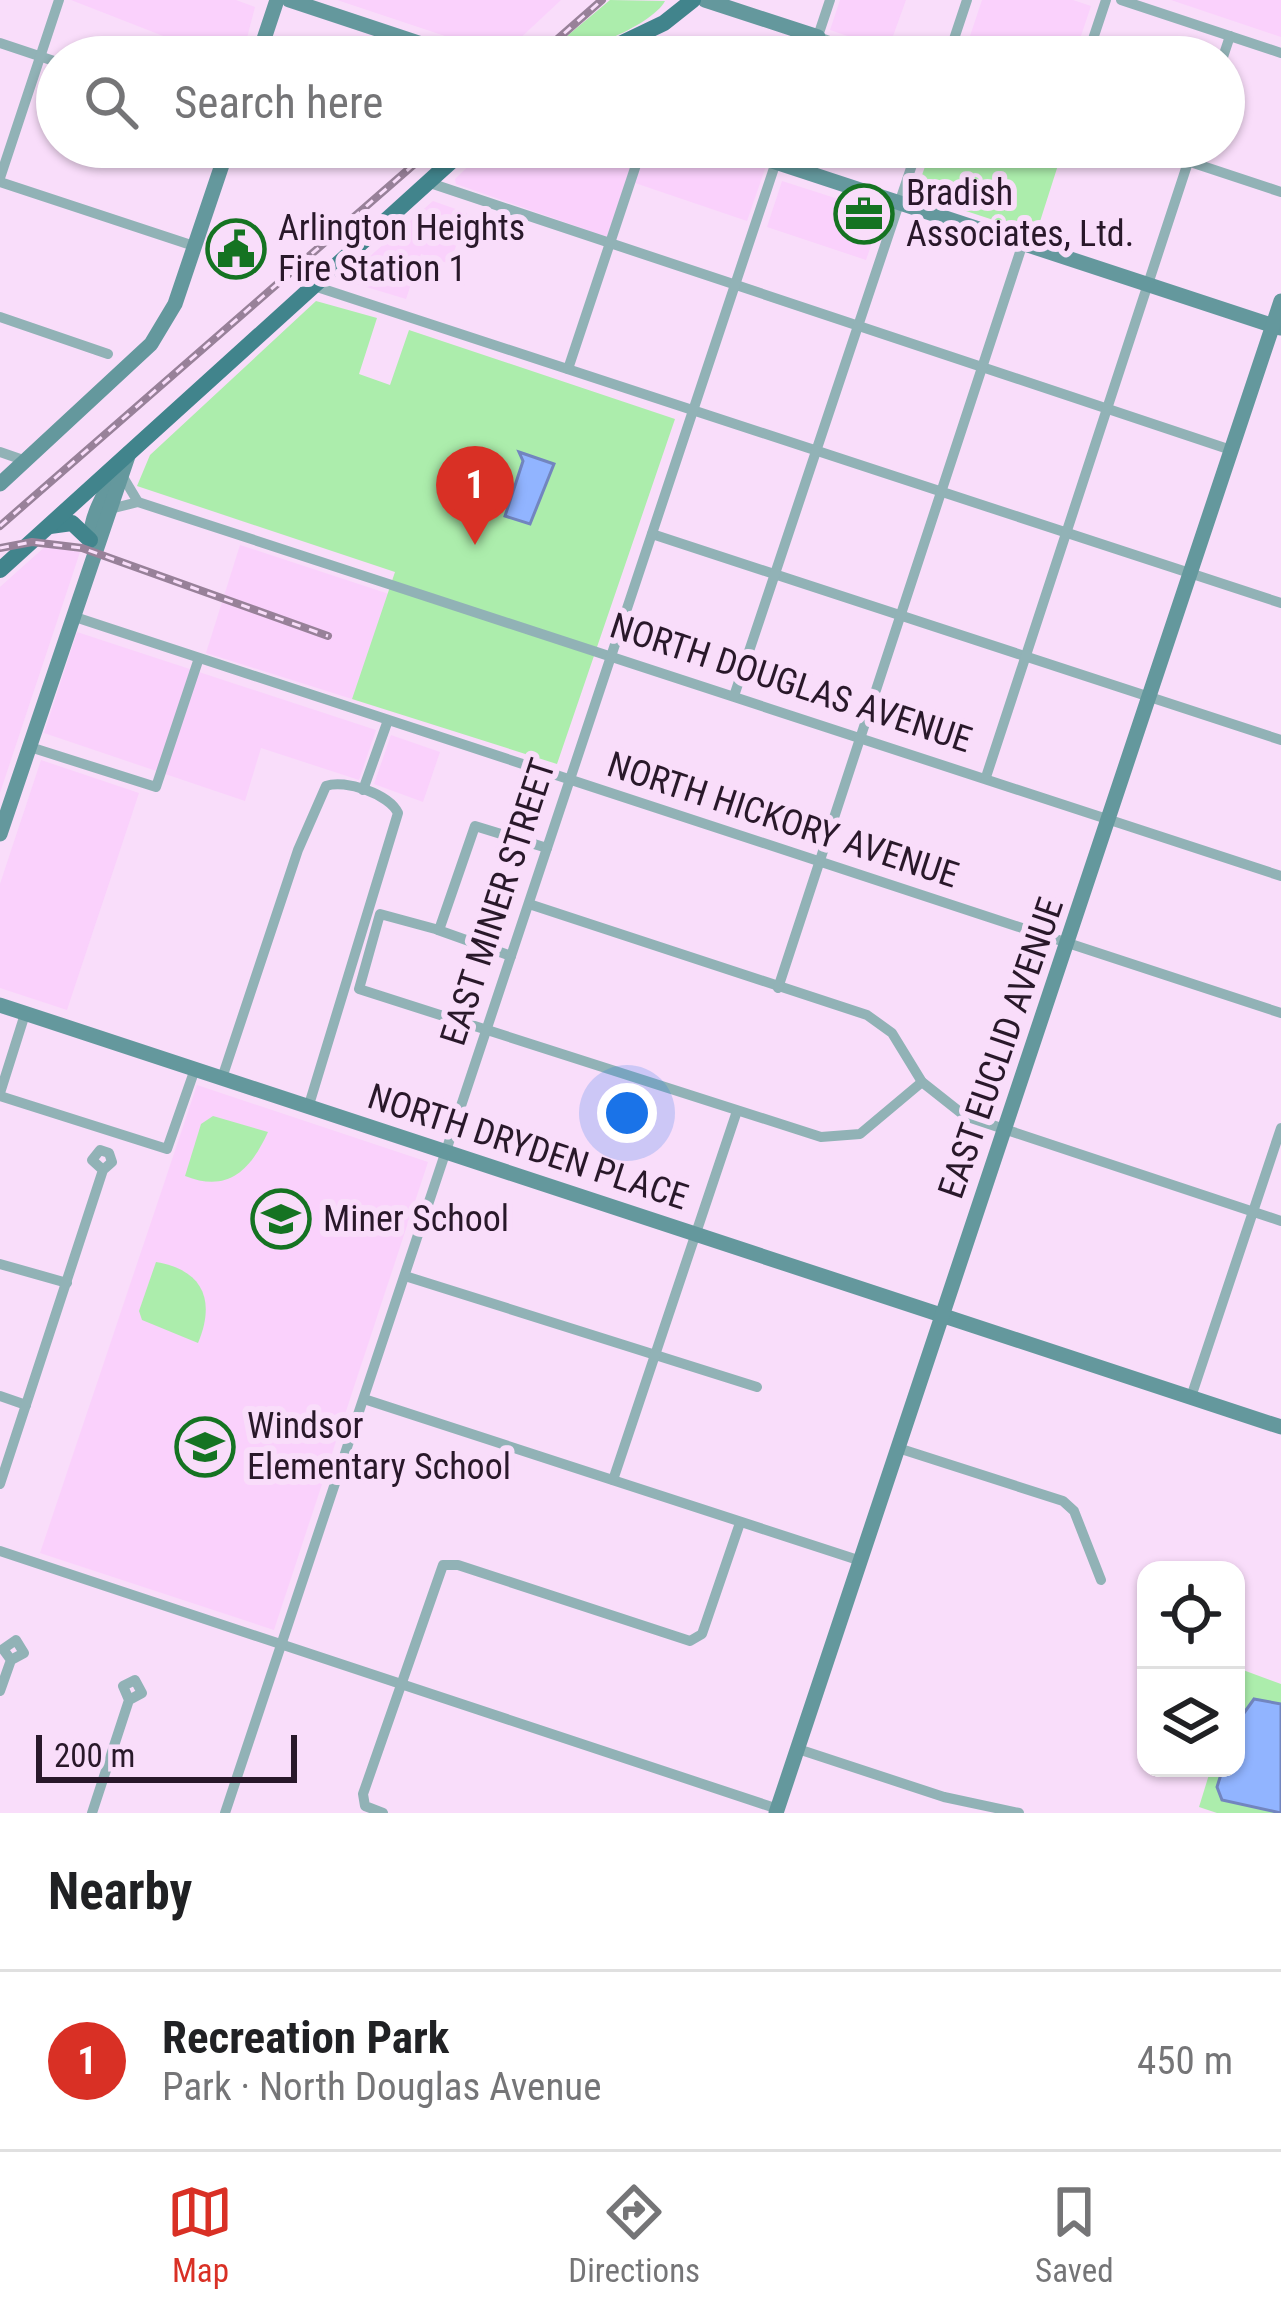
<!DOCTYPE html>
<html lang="en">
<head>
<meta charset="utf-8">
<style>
  body { margin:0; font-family:"Roboto Condensed",sans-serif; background:#f6f6f6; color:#202124 }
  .controls { position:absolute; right:36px; bottom:36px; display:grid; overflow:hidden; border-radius:24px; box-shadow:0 3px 9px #0004 }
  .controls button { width:108px; height:108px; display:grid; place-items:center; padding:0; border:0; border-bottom:3px solid #e0e0e0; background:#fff; color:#202124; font:60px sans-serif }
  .scale { position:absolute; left:36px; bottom:30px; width:261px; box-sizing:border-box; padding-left:12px; border:6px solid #29182a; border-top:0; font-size:33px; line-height:42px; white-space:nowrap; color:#29182a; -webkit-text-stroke:9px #f9ddfa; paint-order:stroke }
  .you { position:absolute; left:627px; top:1113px; width:42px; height:42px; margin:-30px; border:9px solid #fff; border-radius:50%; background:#1a73e8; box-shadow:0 0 0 18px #1a73e833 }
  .badge { display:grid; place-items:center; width:78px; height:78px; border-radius:50%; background:#d93025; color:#fff; font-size:39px; font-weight:700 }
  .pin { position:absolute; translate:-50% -99px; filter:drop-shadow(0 3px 6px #0008) }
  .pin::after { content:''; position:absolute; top:63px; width:42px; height:36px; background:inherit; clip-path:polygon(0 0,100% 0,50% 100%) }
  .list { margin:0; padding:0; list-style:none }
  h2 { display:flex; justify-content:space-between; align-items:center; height:156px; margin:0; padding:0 48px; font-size:51px }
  h2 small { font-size:39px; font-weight:400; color:#757577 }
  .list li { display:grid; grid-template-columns:78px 1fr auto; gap:36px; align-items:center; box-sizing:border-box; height:180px; padding:0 48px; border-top:3px solid #e0e0e0 }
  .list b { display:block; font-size:45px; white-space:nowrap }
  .list p { margin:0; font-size:39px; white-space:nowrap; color:#757577 }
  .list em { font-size:39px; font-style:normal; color:#757577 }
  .icon { flex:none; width:66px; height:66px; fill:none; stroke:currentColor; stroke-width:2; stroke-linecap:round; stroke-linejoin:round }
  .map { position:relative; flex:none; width:1281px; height:1813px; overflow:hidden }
  .search { position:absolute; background:#fff; box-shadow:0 3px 9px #0004; left:36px; right:36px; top:36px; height:132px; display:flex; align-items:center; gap:30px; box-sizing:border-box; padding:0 42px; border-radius:66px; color:#757577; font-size:45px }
  .sheet { height:336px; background:#fff }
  nav { display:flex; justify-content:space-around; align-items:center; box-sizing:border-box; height:168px; border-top:3px solid #e0e0e0; background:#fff; font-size:33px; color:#757577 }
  nav a { display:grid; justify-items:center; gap:6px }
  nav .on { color:#d93025 }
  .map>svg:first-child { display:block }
  .built { fill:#fad1fc }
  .green { fill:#acedac }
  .water { fill:#91b4ff; stroke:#7285bf; stroke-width:3 }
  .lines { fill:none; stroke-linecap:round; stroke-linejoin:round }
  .street { stroke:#91b2b6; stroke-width:10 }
  .secondary { stroke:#64989d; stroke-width:15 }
  .primary { stroke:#41848c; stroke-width:16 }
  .rail-casing { stroke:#988199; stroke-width:8 }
  .rail { stroke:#f9ddfa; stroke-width:3; stroke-dasharray:9; stroke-linecap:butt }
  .labels { text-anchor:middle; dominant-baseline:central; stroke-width:12; stroke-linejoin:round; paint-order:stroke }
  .poi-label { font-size:36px; fill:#29182a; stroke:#f9ddfa; text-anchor:start }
  .street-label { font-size:36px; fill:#29182a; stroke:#f9ddfa }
</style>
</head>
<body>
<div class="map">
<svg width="1281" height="1813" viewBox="0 0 1281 1813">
  <rect width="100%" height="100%" fill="#f9ddfa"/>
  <g class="built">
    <path d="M71,0H236L255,7L242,57H217Z"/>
    <path d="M337,0H561L502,55Z"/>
    <path d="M840,0H906L888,50L830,30Z"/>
    <path d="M982,0H1073L1091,6L1074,57H963Z"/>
    <path d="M1171,0H1281V37Z"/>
    <path d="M488,147H522L566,163L572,147H638L607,237L456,184L455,179Z"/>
    <path d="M647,147H707L766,166L747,221L635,183Z"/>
    <path d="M782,181L882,213L866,260L767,227Z"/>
    <path d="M433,201L467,213L450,264L421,254L406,299L343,280Z"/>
    <path d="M47,545L80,552L0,793V587Z"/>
    <path d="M240,545L389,594L352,699L206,653Z"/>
    <path d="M77,632L376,730L359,780L261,748L245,801L44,733Z"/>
    <path d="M391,735L440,752L423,802L374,784Z"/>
    <path d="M41,760L139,793L67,1010L0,988V884Z"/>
    <path d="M197,1085L428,1162L274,1630L40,1553Z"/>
  </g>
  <g class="green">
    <path d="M610,0L665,1C651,27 572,57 542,57Z"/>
    <path d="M932,147H1050L1046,158L1059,162L1036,234L920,196L917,189Z"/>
    <path d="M316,301L377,318L359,374L390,385L409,330L675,419L557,764L352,699L395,572L137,486L150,455Z"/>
    <path d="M213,1116L268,1132C250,1171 228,1193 185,1176L201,1124Z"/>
    <path d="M156,1262C203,1270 216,1300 198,1343L142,1320L139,1311Z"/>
    <path d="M1243,1670L1281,1684V1813H1217L1199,1807L1211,1768H1236V1691Z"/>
  </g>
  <g class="water">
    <path d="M519,452L554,464L530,524L505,516L523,461Z"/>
    <path d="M1254,1699L1281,1704V1813L1222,1800L1217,1787L1223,1768H1236V1724Z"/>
  </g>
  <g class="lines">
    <g class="street">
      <path d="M1121,0L1281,53"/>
      <path d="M818,37L875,57"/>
      <path d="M0,43L57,62"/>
      <path d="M811,57L830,0"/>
      <path d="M948,57L967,0"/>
      <path d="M1087,57L1106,0"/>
      <path d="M1223,57L1230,36"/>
      <path d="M1145,147L1281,192"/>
      <path d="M0,178L59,0"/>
      <path d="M0,182L194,246"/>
      <path d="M427,182L1231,450"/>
      <path d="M314,286L1281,603"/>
      <path d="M0,317L108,354"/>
      <path d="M568,369L642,147"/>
      <path d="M0,452L26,461"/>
      <path d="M138,502L1281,876"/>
      <path d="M114,508L138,502L123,477"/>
      <path d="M652,534L1281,740"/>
      <path d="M72,616L1281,1013"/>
      <path d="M734,696L918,147"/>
      <path d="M30,747L156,787L198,661"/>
      <path d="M986,777L1193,147"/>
      <path d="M363,790L387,723"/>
      <path d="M547,848L475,826L439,930L380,914L359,989L821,1137L860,1134L922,1082"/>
      <path d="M529,904L867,1015L892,1033L922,1082L965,1116L1281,1221"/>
      <path d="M438,930L511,956"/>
      <path d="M778,988L1023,243"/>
      <path d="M222,1078L298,850L326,786C345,779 389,794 398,813L308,1108"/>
      <path d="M0,1093L25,1014"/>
      <path d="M0,1096L167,1149L195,1069"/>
      <path d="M0,1264L67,1283"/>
      <path d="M405,1276L757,1387"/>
      <path d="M0,1396L26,1405"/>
      <path d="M1191,1397L1281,1128"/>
      <path d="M364,1399L861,1561"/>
      <path d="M898,1448L1063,1501L1074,1511L1101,1580"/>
      <path d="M613,1480L737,1111"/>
      <path d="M0,1484L103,1170L112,1162L109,1153L100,1150L92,1160L103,1170"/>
      <path d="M0,1551L778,1809"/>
      <path d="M0,1691L11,1660L24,1653L16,1640L3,1649L11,1660"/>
      <path d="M798,1749L944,1797L1019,1813"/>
      <path d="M92,1813L129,1700L123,1686L135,1680L142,1693L129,1700"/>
      <path d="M225,1813L781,147"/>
      <path d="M383,1813L365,1806L363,1794L443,1565H458L690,1641L702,1634L740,1523"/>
    </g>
    <g class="secondary">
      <path d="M289,0L461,57"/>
      <path d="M705,0L818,37"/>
      <path d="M258,57L277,0"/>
      <path d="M730,147L1280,328"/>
      <path d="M0,484L151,344L175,304L228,147"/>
      <path d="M92,548C85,522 107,488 121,466"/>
      <path d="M0,834L129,453"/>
      <path d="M0,1005L1281,1427"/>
      <path d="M776,1813L1281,301"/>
    </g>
    <g class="primary">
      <path d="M593,57L664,23L693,0"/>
      <path d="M50,526L72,523L90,540"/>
      <path d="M0,570L467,147"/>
    </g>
    <g class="rail-casing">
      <g id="rail">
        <path d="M537,57L602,0"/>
        <path d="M0,526L434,147"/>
        <path d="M0,548L32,542L82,548L328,636"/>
      </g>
    </g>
    <use href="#rail" class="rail"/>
  </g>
  <defs>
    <g id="office-ring" transform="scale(3)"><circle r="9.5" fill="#f9ddfa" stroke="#157322" stroke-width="1.5"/><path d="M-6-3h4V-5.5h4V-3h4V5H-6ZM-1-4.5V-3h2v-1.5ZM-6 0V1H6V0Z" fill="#157322"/></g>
    <g id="civic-ring" transform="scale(3)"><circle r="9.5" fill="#f9ddfa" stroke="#157322" stroke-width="1.5"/><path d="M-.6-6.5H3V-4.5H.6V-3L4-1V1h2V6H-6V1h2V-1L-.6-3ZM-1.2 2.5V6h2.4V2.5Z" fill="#157322"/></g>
    <g id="school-ring" transform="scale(3)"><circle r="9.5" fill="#f9ddfa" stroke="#157322" stroke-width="1.5"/><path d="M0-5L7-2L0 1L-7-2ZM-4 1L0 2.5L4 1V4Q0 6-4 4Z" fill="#157322"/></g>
  </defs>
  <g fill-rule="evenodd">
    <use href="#office-ring" x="864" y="214"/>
    <use href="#civic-ring" x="236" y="249"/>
    <use href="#school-ring" x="281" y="1219"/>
    <use href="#school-ring" x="205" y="1447"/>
  </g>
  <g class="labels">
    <g class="poi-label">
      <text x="906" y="193">Bradish<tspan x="906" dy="41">Associates, Ltd.</tspan></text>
      <text x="278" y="228">Arlington Heights<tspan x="278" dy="41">Fire Station 1</tspan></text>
      <text x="323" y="1219">Miner School</text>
      <text x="247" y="1426">Windsor<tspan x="247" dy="41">Elementary School</tspan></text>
    </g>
    <g class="street-label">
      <text transform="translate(791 683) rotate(18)">NORTH DOUGLAS AVENUE</text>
      <text transform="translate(783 820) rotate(18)">NORTH HICKORY AVENUE</text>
      <text transform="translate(498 902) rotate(-72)">EAST MINER STREET</text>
      <text transform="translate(1001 1048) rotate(-71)">EAST EUCLID AVENUE</text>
      <text transform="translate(528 1147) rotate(18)">NORTH DRYDEN PLACE</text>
    </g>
  </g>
</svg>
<div class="controls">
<button><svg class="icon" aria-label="locate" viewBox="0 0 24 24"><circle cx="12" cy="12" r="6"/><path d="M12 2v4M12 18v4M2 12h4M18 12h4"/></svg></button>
<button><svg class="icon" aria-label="layers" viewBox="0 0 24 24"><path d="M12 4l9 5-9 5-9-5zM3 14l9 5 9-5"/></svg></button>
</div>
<div class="scale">200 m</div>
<div class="you"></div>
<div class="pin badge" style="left:475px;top:545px">1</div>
<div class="search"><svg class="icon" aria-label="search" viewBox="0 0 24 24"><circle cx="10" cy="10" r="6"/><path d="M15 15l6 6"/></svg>Search here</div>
</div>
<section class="sheet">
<h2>Nearby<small></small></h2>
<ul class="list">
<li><span class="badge">1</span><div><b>Recreation Park</b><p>Park · North Douglas Avenue</p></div><em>450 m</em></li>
</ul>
</section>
<nav>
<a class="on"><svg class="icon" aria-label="map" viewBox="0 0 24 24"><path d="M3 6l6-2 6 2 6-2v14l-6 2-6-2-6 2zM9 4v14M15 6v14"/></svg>Map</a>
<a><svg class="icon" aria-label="directions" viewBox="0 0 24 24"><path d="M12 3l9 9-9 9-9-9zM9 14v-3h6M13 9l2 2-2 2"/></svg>Directions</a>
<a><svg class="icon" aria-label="saved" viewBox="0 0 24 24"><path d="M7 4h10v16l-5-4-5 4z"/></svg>Saved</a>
</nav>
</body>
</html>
